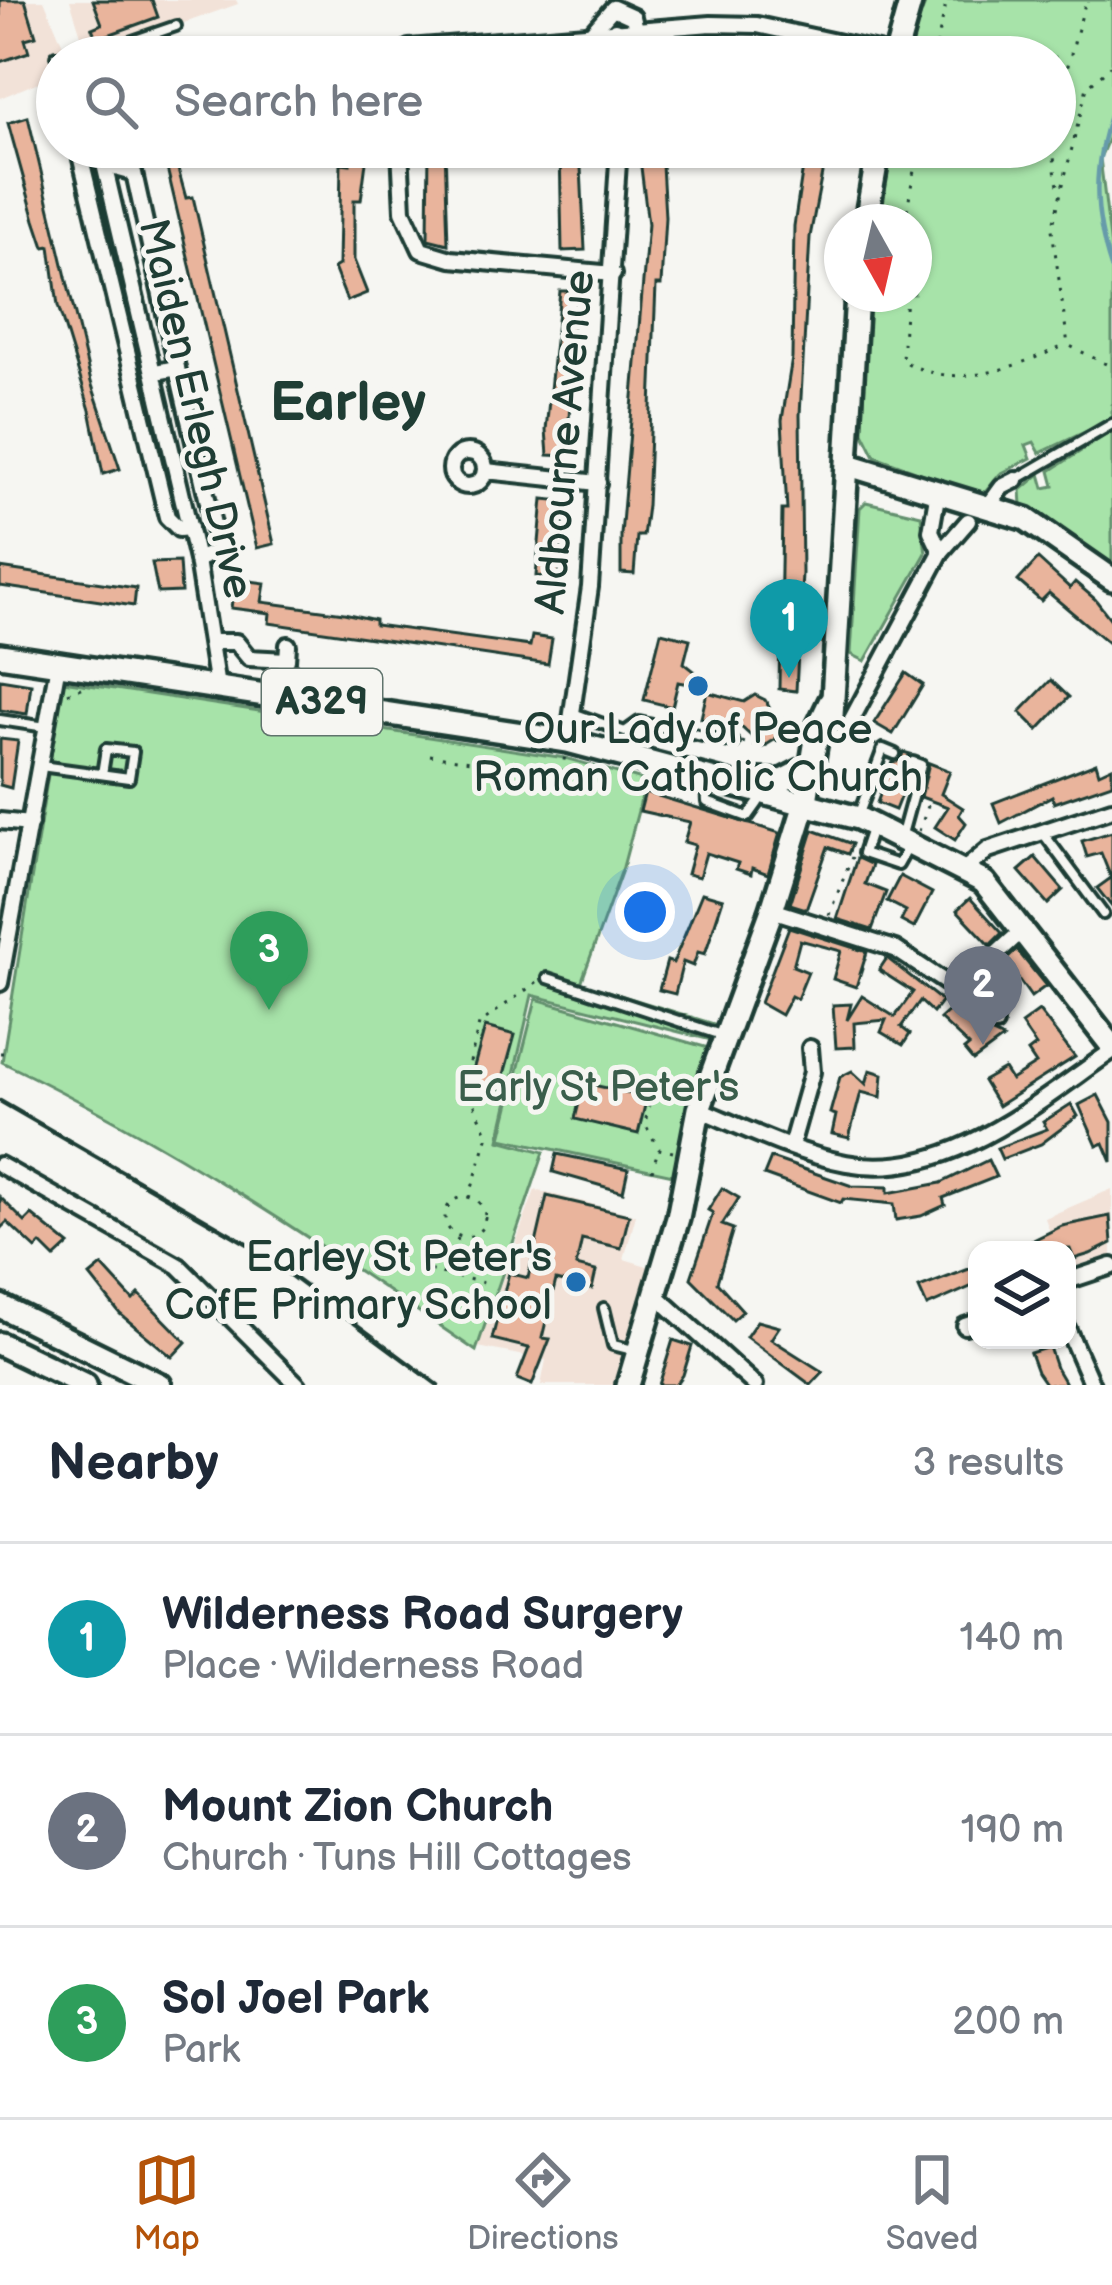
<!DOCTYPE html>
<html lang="en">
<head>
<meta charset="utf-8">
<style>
  body { margin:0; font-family:"Balsamiq Sans",sans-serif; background:#f2f2f3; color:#1f2937 }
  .controls { position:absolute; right:36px; bottom:36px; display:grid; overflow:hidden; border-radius:24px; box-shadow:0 3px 9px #0004 }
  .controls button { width:108px; height:108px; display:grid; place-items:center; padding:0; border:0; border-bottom:3px solid #e0e1e3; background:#fff; color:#1f2937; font:60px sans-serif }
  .compass { position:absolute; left:824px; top:204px; width:108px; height:108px; border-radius:50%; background:#fff; box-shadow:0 3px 9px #0004; rotate:172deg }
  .you { position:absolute; left:645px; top:912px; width:42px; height:42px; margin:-30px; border:9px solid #fff; border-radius:50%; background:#1a73e8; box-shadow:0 0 0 18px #1a73e833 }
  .badge { display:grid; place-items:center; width:78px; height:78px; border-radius:50%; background:#b45309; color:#fff; font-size:39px; font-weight:700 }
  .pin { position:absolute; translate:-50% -99px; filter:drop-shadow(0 3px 6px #0008) }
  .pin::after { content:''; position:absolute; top:63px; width:42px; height:36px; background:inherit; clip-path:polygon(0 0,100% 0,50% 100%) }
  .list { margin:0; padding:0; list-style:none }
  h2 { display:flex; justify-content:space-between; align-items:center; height:156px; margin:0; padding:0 48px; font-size:51px }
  h2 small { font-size:39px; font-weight:400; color:#747a83 }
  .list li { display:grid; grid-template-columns:78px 1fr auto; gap:36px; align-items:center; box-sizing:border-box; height:192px; padding:0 48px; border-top:3px solid #e0e1e3 }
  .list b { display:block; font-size:45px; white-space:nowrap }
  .list p { margin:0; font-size:39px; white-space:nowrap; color:#747a83 }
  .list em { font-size:39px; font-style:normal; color:#747a83 }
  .icon { flex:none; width:66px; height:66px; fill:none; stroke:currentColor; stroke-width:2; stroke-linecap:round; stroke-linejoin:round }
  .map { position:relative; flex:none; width:1112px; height:1385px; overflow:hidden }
  .search { position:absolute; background:#fff; box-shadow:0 3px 9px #0004; left:36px; right:36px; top:36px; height:132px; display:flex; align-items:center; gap:30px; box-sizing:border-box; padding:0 42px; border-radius:66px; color:#747a83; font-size:45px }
  .sheet { height:732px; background:#fff }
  nav { display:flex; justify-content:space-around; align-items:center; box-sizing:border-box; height:168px; border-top:3px solid #e0e1e3; background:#fff; font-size:33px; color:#747a83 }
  nav a { display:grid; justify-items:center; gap:6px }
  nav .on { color:#b45309 }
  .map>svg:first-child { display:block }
  .built { fill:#f2e2d8 }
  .green { fill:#a7e3a9; stroke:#63906e; stroke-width:3 }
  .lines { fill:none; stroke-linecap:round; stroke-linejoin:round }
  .stream { stroke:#669baa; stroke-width:4.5 }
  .building { fill:#e9b49c; stroke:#1f3d34; stroke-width:3 }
  .lane-casing { stroke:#1f3d34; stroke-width:16 }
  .street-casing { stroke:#1f3d34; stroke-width:22 }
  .secondary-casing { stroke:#1f3d34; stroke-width:30 }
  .primary-casing { stroke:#1f3d34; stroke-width:30 }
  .path { stroke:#1f3d34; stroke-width:3; stroke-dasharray:3 9; stroke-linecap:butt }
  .lane { stroke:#f6f6f2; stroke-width:8 }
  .street { stroke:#f6f6f2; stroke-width:14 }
  .secondary { stroke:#f6f6f2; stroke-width:21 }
  .primary { stroke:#f6f6f2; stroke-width:21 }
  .rail { stroke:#1f3d34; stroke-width:4.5 }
  .poi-dot { fill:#1f6fb2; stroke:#f6f6f2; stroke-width:4.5 }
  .labels { text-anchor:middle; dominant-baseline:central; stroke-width:10; stroke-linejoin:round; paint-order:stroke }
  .shield { fill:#f6f6f2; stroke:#60746d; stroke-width:3 }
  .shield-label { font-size:39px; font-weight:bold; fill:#1f3d34 }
  .street-label { font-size:42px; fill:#1f3d34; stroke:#f6f6f2 }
  .poi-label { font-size:42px; fill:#1f3d34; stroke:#f6f6f2 }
  .park-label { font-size:42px; fill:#3a5e4b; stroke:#f6f6f2 }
  .district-label { font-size:54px; font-weight:bold; fill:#1f3d34; stroke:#f6f6f2 }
</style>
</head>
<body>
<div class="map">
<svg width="1112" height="1385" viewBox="0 0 1112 1385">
  <rect width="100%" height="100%" fill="#f6f6f2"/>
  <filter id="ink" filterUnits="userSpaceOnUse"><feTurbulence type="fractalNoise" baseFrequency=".00833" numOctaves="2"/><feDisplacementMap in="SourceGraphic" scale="24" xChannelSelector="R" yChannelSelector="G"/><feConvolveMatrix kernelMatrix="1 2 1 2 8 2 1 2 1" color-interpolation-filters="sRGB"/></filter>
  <g filter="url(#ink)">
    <g class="built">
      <path d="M0,0H44L68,57H57L53,76L0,98Z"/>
      <path d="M70,0H236L238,4L88,57Z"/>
      <path d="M1112,1189V1255L1067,1269V1250H1056L1045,1218Z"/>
      <path d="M535,1190L636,1215L624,1259L654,1268L617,1385H541L546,1360L478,1347Z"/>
    </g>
    <g class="green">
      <path d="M927,0H1112V130L1100,158L1112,256V419L1040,453L1034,442L1026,445L1031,458L1000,474L982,496L875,456L863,432L868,294H914V222H878L890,147H1055V57H903Z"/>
      <path d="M1112,431V567L1022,505L1021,490L1040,474L1044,488L1054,486L1050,471Z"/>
      <path d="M866,502L921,515L926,553L865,661L851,654L860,508Z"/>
      <path d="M63,681L565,758L646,781L623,867L581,983L717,1025L711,1040L532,995L499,1140L544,1152L476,1351C324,1246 169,1142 2,1062Z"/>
      <path d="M536,999L712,1049L673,1175L501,1138Z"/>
    </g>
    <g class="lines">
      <path class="stream" d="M1112,110C1092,167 1093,213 1112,270"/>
    </g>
    <g class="building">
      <path d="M0,0H25L36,36L25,39L29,52L0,62Z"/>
      <path d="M93,0H152L158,17L97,39L92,28L102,24Z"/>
      <path d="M28,117L91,382L120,469L103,474L90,410L58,306L50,246L44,247L35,220L8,123Z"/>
      <path d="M162,147H172L186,198L193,197L274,544L257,548Z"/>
      <path d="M350,147H368L361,200H354V260L367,293L347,301L334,268L339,265L341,163L350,164Z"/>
      <path d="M429,147H445L448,244L428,239Z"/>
      <path d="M560,147H580L585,250L562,251Z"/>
      <path d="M647,147H661L665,217L661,285H656L647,506L643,536H637L634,574L621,573V535L648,224L640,159H651Z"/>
      <path d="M806,147H827L810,237L800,415L802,573L796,691L779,689L782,510H787L782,420L792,358L794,226Z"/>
      <path d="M560,291H576L567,456L548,455L546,430Z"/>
      <path d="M543,499L565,501L558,578L536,576Z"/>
      <path d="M1038,559L1070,588L1075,582L1095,599L1112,621V646L1049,593L1041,601L1018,581Z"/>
      <path d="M179,562L181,592L158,593L152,563Z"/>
      <path d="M0,568L136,588L134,606L0,586Z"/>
      <path d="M235,579L265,583L262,602L344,613L375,620V625L530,646L532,636L552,639L548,664L269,623L270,613L231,608Z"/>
      <path d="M661,632L690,639L684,663L698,674L694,685L678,682L672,707L644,700Z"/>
      <path d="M906,673L923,685L893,734L874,723Z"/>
      <path d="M0,679L31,684L27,714L0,710Z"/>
      <path d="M1051,680L1069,697L1038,730L1020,712Z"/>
      <path d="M707,692L744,702L755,695L765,700L777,721L776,739L763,747L740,726L701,718Z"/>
      <path d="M0,739L18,741L11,788L0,785Z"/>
      <path d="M903,752L910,754L905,762L911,770L895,810L877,803L892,762L901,760Z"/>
      <path d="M929,763L950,771L941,794L963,808L959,815L966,823L955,840L935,827L948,807L921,797Z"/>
      <path d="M1096,763L1099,773L1112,767V783L1054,803L1052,796L1001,823L993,803Z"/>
      <path d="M645,792L780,833L768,874L752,868L751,874L736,869L738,863L706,853L699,877L687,874L695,845L684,842L690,822L640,811Z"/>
      <path d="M813,830L852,844L848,854L828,847L806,909L790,904Z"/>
      <path d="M1112,832V907L1097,888L1111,878L1101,853L1087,857L1082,841Z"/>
      <path d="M1035,857L1063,890L1048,904L1019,871Z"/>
      <path d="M857,858L872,865L865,884L886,892L872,930L837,919Z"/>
      <path d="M900,876L932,893L914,928L901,921L906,911L887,901Z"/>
      <path d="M702,893L723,899L705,954L698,952L693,966L683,962L675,994L659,990L667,961L673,963Z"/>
      <path d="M970,898L1002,933L990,945L957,910Z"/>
      <path d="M789,927L867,952L856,987L833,979L841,951L800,940L793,966L808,972L797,999L791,996L781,1015L760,1003Z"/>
      <path d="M1017,950L1046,986L1031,997L1014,973L985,1000L976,992L981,983Z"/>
      <path d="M887,958L942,1001L933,1013L920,1001L901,1027L910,1034L903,1045L881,1032L886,1020L854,1023L855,1047L836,1048L833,1005L851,1004L847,1020L862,996L895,1017L913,992L879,970Z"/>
      <path d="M951,1009L980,1037L986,1031L1003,1039L973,1061L964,1050L969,1046L940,1019Z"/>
      <path d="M1039,1011L1075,1057L998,1106L983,1081L1004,1069L1011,1080L1036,1064L1028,1052L1036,1046L1021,1024Z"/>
      <path d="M485,1027L515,1035L500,1089L470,1081Z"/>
      <path d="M870,1070L883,1074L881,1097L861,1092L849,1138L832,1134L836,1115L830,1113L840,1077L852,1071L866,1084Z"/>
      <path d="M584,1083L647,1097L638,1134L575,1119Z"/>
      <path d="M1098,1095L1112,1122V1162L1104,1143L1097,1146L1079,1105Z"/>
      <path d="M1071,1104L1078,1116L1041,1144L1002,1159L997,1148L1047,1129L1043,1122Z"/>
      <path d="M557,1154L628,1169L623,1192L553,1172Z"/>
      <path d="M771,1158L852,1186L888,1187V1193L941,1183L988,1160L996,1177L943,1198L945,1205L921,1216L896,1220L894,1204L843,1199L841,1203L764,1175Z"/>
      <path d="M722,1188L739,1198L722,1225L733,1229L717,1282L743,1311L733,1320L691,1278L713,1213L708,1210Z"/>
      <path d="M547,1196L629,1215L621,1248L582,1239L576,1266L596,1271L592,1289L556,1280L542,1338L550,1339L532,1385L517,1379L529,1348L492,1339L509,1273L528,1278Z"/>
      <path d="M0,1197L25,1222L32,1215L69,1245L55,1258L41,1244L36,1249L7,1222L0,1229Z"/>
      <path d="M1110,1216L1112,1243L1090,1254L1074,1259L1070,1249L1013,1250L1062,1226Z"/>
      <path d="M102,1266L133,1300L139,1294L186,1342L172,1357L120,1314L90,1276Z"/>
      <path d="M977,1266V1284L927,1306L919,1288Z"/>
      <path d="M757,1321L779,1327L771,1339L823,1372L811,1385L746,1337Z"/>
      <path d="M673,1340L692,1346L683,1375L676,1385H659Z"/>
      <path d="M1049,1347L1056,1368L1066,1385H1046L1037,1372L1030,1353Z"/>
    </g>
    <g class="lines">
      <g class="lane-casing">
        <g id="lane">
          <path d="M56,56L59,57"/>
          <path d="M86,57L176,26"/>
          <path d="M1017,479L1112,424"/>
          <path d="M573,713L625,732L639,722L734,743"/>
          <path d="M0,720L46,727"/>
          <path d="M41,766L48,767L129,778L133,752L106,749L102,774"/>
          <path d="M706,782L707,802L748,817L758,803"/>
          <path d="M858,816L883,749L895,754"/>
          <path d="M870,832L863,853L898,865L907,849"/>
          <path d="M1043,833L1103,914"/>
          <path d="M901,838L921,765L913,762"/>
          <path d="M548,978L724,1036"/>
          <path d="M604,1308L613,1345L637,1351"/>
        </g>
      </g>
      <g class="street-casing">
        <g id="street">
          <path d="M615,30L616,57"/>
          <path d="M592,32L613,8L633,17L636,29"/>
          <path d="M403,57L409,48L711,24L757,25L896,55"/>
          <path d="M99,147L81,159L167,517L179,529L190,528"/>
          <path d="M100,147L197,560L217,687"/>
          <path d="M400,147L403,211L421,250L451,259L613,274"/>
          <path d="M105,165L134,173L177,368"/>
          <path d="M156,372L177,368L219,550L197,560"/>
          <circle cx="468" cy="469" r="17"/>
          <path d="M486,471L598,483"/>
          <path d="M938,491L931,531L941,552"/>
          <path d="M989,505L1002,487L1016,480"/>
          <path d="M213,642H236L249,658L287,660L288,645"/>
          <path d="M852,719L941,552L968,521"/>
          <path d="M568,741L590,587L619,147"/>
          <path d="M0,821L30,824"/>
          <path d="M965,869L988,850L1112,809"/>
          <path d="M772,910L895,949L957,990L1025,928"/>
          <path d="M0,983L58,664"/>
          <path d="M957,990L995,1024"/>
          <path d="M699,1109C746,1129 795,1153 846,1163C947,1182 1036,1103 1112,1051"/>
          <path d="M791,1146L812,1072L810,1048"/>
          <path d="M0,1165L179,1266L298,1385"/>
          <path d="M1067,1281L1112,1266"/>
          <path d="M657,1296L755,1385"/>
          <path d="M965,1326L977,1322"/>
          <path d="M1067,1328L1092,1385"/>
        </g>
      </g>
      <g class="secondary-casing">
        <g id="secondary">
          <path d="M895,57L911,0"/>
          <path d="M866,222L879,147"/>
          <path d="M849,465L1026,519L1112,579"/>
          <path d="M832,716L857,294"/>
          <path d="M628,1385L678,1218L699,1109L772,910L806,801L818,727L830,702"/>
        </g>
      </g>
      <g class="primary-casing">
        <g id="primary">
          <path d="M0,655L568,741L858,818L984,882L1112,1046"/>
          <path d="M759,781L780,782L809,767"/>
          <path d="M0,1306L160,1385"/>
          <path d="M0,1344L85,1385"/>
        </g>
      </g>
      <g class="path">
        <path d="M934,57L947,0"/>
        <path d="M1112,65L1087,87L1052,229L1068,345L1112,367"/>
        <path d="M1058,185C1044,134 1072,52 1086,0"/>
        <path d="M905,222L918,147"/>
        <path d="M906,294L902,360C957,393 1012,367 1067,345"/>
        <path d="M68,693L87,686"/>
        <path d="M852,734L876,745"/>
        <path d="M742,742L763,748L799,729"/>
        <path d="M430,755L544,772L562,771L565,755"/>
        <path d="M919,831L928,806L922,803"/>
        <path d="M829,915L852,857"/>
        <path d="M0,1053H3"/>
        <path d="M673,1152L659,1149L645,1124L652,1089L661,1083H693"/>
        <path d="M652,1171L658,1150"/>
        <circle cx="465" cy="1217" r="20"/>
        <path d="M469,1198L488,1135L465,1083L479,1024L541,979"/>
        <path d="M458,1238L447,1274L492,1285"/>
        <path d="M418,1268L445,1274"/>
      </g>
      <use href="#lane" class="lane"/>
      <use href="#street" class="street"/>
      <use href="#secondary" class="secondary"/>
      <use href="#primary" class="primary"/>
      <path class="rail" d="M0,1101L248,1244L438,1385"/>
    </g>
  </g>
  <g class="poi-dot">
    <circle cx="698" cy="686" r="12"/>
    <circle cx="576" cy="1282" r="12"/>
  </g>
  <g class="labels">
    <rect class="shield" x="262" y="669" width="120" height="66" rx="9"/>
    <g class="shield-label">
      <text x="322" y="702">A329</text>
    </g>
    <g class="street-label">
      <text transform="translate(195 409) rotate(77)">Maiden Erlegh Drive</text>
      <text transform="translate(566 442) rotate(-85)">Aldbourne Avenue</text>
    </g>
    <g class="poi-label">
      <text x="698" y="730">Our Lady of Peace<tspan x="698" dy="48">Roman Catholic Church</tspan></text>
      <text x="552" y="1258" text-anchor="end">Earley St Peter's<tspan x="552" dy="48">CofE Primary School</tspan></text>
    </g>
    <g class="park-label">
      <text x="598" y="1088">Early St Peter's</text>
    </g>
    <g class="district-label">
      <text x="348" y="403">Earley</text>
    </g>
  </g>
</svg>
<div class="controls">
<button><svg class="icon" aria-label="layers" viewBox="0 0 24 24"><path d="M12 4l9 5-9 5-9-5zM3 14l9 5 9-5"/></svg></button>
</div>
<svg class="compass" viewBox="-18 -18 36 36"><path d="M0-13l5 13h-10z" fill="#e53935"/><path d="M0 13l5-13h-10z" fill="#747a83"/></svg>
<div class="you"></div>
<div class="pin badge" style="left:789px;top:678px;background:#0f9aa8">1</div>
<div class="pin badge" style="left:983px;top:1045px;background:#6b7280">2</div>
<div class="pin badge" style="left:269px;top:1010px;background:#2e9e5b">3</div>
<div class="search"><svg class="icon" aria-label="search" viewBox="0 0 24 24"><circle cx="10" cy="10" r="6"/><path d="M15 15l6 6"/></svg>Search here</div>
</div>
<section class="sheet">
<h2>Nearby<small>3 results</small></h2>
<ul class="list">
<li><span class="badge" style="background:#0f9aa8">1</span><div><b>Wilderness Road Surgery</b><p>Place · Wilderness Road</p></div><em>140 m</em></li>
<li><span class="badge" style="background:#6b7280">2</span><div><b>Mount Zion Church</b><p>Church · Tuns Hill Cottages</p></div><em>190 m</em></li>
<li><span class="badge" style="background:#2e9e5b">3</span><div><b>Sol Joel Park</b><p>Park</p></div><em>200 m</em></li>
</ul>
</section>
<nav>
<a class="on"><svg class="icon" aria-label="map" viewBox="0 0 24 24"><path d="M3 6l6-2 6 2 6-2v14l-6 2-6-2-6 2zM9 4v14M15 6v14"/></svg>Map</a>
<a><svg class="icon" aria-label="directions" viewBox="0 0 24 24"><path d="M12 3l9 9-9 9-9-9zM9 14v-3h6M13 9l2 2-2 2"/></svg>Directions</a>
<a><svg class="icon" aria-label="saved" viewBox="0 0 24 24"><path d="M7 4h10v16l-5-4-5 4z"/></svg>Saved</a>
</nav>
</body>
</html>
